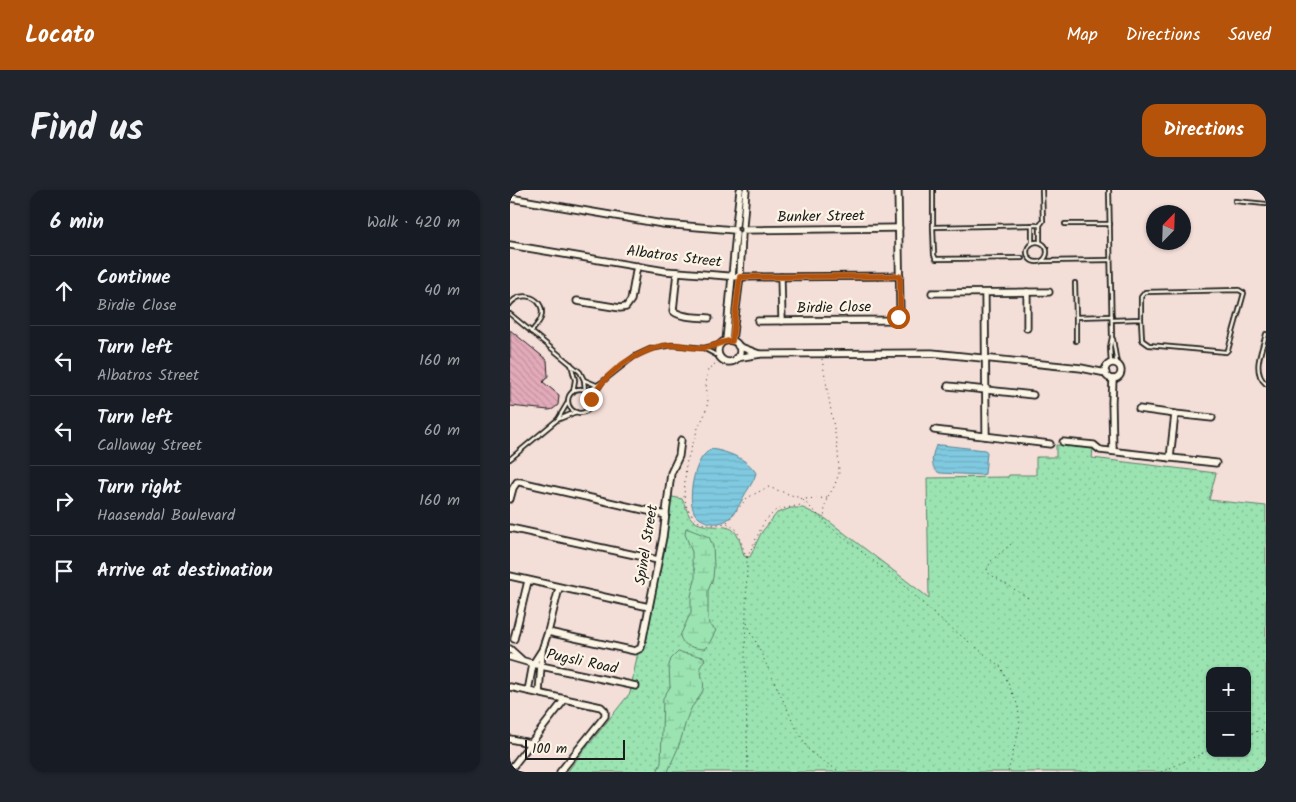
<!DOCTYPE html>
<html lang="en">
<head>
<meta charset="utf-8">
<style>
  body { margin:0; font-family:Kalam,sans-serif; background:#20242c; color:#f1f3f6 }
  .controls { position:absolute; right:15px; bottom:15px; display:grid; overflow:hidden; border-radius:10px; box-shadow:0 1px 4px #0004 }
  .controls button { width:45px; height:45px; display:grid; place-items:center; padding:0; border:0; border-bottom:1px solid #363941; background:#171b24; color:#f1f3f6; font:25px sans-serif }
  .compass { position:absolute; left:636px; top:15px; width:45px; height:45px; border-radius:50%; background:#171b24; box-shadow:0 1px 4px #0004; rotate:23deg }
  .scale { position:absolute; left:15px; bottom:12px; width:100px; box-sizing:border-box; padding-left:5px; border:2px solid #1c1c1c; border-top:0; font-size:14px; line-height:18px; white-space:nowrap; color:#1c1c1c; -webkit-text-stroke:4px #fcf5e5; paint-order:stroke }
  .stop { position:absolute; width:15px; height:15px; margin:-11px; border:4px solid #b45309; border-radius:50%; background:#fff }
  .stop.end { background:#b45309; border-color:#fff; box-shadow:0 1px 5px #0008 }
  .list { margin:0; padding:0; list-style:none }
  h2 { display:flex; justify-content:space-between; align-items:center; height:65px; margin:0; padding:0 20px; font-size:21px }
  h2 small { font-size:16px; font-weight:400; color:#9ea1a6 }
  .list li { display:grid; grid-template-columns:32px 1fr auto; gap:15px; align-items:center; box-sizing:border-box; height:70px; padding:0 20px; border-top:1px solid #363941 }
  .list b { display:block; font-size:19px; white-space:nowrap }
  .list p { margin:0; font-size:16px; white-space:nowrap; color:#9ea1a6 }
  .list em { font-size:16px; font-style:normal; color:#9ea1a6 }
  .icon { flex:none; width:28px; height:28px; fill:none; stroke:currentColor; stroke-width:2; stroke-linecap:round; stroke-linejoin:round }
  .map { position:relative; flex:none; width:756px; height:582px; overflow:hidden; border-radius:15px }
  header { display:flex; align-items:center; gap:30px; box-sizing:border-box; height:70px; padding:0 25px; background:#b45309; color:#fff }
  header strong { font-size:24px }
  nav { display:flex; gap:28px; margin-inline-start:auto; font-size:18px }
  .intro { display:flex; align-items:center; justify-content:space-between; box-sizing:border-box; height:120px; padding:0 30px }
  h1 { margin:0; font-size:35px }
  .button { padding:12px 22px; border-radius:15px; background:#b45309; color:#fff; font-size:18px; font-weight:700 }
  main { display:flex; gap:30px; padding:0 30px }
  aside { flex:1; background:#171b24; border-radius:15px; box-shadow:0 1px 4px #0004 }
  .map>svg:first-child { display:block }
  .grass { fill:url(#grass-dots); stroke:#5c8067; fill-rule:evenodd }
  .wetland { fill:url(#wetland-marsh); stroke:#5c8067 }
  .water { fill:url(#water-rules); stroke:#588492 }
  .building { fill:url(#building-back-hatch); stroke:#1c1c1c }
  .lines { fill:none; stroke-linecap:round; stroke-linejoin:round }
  .lane-casing { stroke:#1c1c1c; stroke-width:6 }
  .street-casing { stroke:#1c1c1c; stroke-width:9 }
  .path { stroke:#1c1c1c; stroke-width:1; stroke-dasharray:1 4; stroke-linecap:butt }
  .lane { stroke:#fcf5e5; stroke-width:2.5 }
  .street { stroke:#fcf5e5; stroke-width:5.5 }
  .route { stroke:#b45309; stroke-width:6 }
  .labels { text-anchor:middle; dominant-baseline:central; stroke-width:4.5; stroke-linejoin:round; paint-order:stroke }
  .street-label { font-size:15px; fill:#1c1c1c; stroke:#fcf5e5 }
</style>
</head>
<body>
<header>
<strong>Locato</strong>
<nav><a>Map</a><a>Directions</a><a>Saved</a></nav>
</header>
<div class="intro"><h1>Find us</h1><a class="button">Directions</a></div>
<main>
<aside>
<h2>6 min<small>Walk · 420 m</small></h2>
<ul class="list">
<li><svg class="icon" aria-label="ahead" viewBox="0 0 24 24"><path d="M12 20V5M6 11l6-6 6 6"/></svg><div><b>Continue</b><p>Birdie Close</p></div><em>40 m</em></li>
<li><svg class="icon" aria-label="left" viewBox="0 0 24 24"><path d="M17 20v-9H6M10 6l-5 5 5 5"/></svg><div><b>Turn left</b><p>Albatros Street</p></div><em>160 m</em></li>
<li><svg class="icon" aria-label="left" viewBox="0 0 24 24"><path d="M17 20v-9H6M10 6l-5 5 5 5"/></svg><div><b>Turn left</b><p>Callaway Street</p></div><em>60 m</em></li>
<li><svg class="icon" aria-label="right" viewBox="0 0 24 24"><path d="M7 20v-9h11M14 6l5 5-5 5"/></svg><div><b>Turn right</b><p>Haasendal Boulevard</p></div><em>160 m</em></li>
<li><svg class="icon" aria-label="arrive" viewBox="0 0 24 24"><path d="M6 21V4h12l-3 4 3 4H6"/></svg><div><b>Arrive at destination</b></div></li>
</ul>
</aside>
<div class="map">
<svg width="756" height="582" viewBox="0 0 756 582">
  <defs>
    <pattern id="grass-dots" width="8" height="8" patternUnits="userSpaceOnUse" patternTransform="scale(1.25)"><rect width="8" height="8" fill="#9be4b2"/><path d="M2 2h.1M6 6h.1" fill="none" stroke="#85c398" stroke-width="1.8" stroke-linecap="round"/></pattern>
    <pattern id="wetland-marsh" width="20" height="14" patternUnits="userSpaceOnUse" patternTransform="scale(1.25)"><rect width="20" height="14" fill="#9be4b2"/><path d="M1 5h8M5 5V1M11 12h8M15 12V8" fill="none" stroke="#85c398"/></pattern>
    <pattern id="water-rules" width="6" height="5" patternUnits="userSpaceOnUse" patternTransform="scale(1.25)"><rect width="6" height="5" fill="#80cae1"/><path d="M0 2.5h6" fill="none" stroke="#6eadc0"/></pattern>
    <pattern id="building-back-hatch" width="6" height="6" patternUnits="userSpaceOnUse" patternTransform="scale(1.25)"><rect width="6" height="6" fill="#e3aaba"/><path d="M-1 5l2 2M0 0l6 6M5-1l2 2" fill="none" stroke="#c2929f"/></pattern>
  </defs>
  <rect width="100%" height="100%" fill="#f4ded8"/>
  <filter id="ink" filterUnits="userSpaceOnUse"><feTurbulence type="fractalNoise" baseFrequency=".02" numOctaves="2"/><feDisplacementMap in="SourceGraphic" scale="10" xChannelSelector="R" yChannelSelector="G"/><feConvolveMatrix kernelMatrix="1 2 1 2 8 2 1 2 1" color-interpolation-filters="sRGB"/></filter>
  <g filter="url(#ink)">
    <path class="grass" d="M546,255L583,259L582,268L706,283L699,310L756,316V582H57L120,503L158,306L172,309C175,314 177,322 180,327C192,343 217,330 226,343C230,349 232,359 234,366L240,367L251,343L267,323L281,318H293L316,329L419,408L417,288L498,287L499,285H526V267H546ZM700,481H737V563H700Z"/>
    <g class="wetland">
      <path d="M176,338L199,347L203,356L204,376L203,388L198,401V428L199,434L206,440L199,454L194,459C184,458 173,457 170,446L181,422V406L185,390V381L182,372V362L175,344Z"/>
      <path d="M168,462L194,467L195,470C185,478 196,489 193,500C190,509 182,514 179,523C175,532 174,540 171,549C168,561 161,571 158,582H147L151,573L153,508L160,497L159,475L161,469Z"/>
    </g>
    <g class="water">
      <path d="M431,255L475,260L477,262L475,284L471,285L430,283C419,279 422,264 426,256Z"/>
      <path d="M202,259C218,262 238,269 246,283C243,294 236,301 232,310C228,317 222,328 215,331C205,336 189,332 184,322C178,308 183,282 191,269C194,264 197,262 202,259Z"/>
    </g>
    <path class="building" d="M0,140L37,170L38,186L33,192L49,205L48,215L43,219L39,220L0,216Z"/>
    <g class="lines">
      <g class="lane-casing">
        <g id="lane">
          <path d="M423,0V37L530,35L533,31L532,0"/>
          <path d="M599,0L602,147L600,157L601,174"/>
          <path d="M725,11L756,14"/>
          <path d="M555,34H600"/>
          <path d="M522,35V53"/>
          <path d="M530,35V52"/>
          <path d="M423,37L424,65L426,69L512,68"/>
          <circle cx="527" cy="62" r="10"/>
          <path d="M533,71L600,70"/>
          <path d="M565,93L566,127L602,126"/>
          <path d="M0,114C12,98 37,109 31,128C29,133 25,137 21,142"/>
          <path d="M0,124L70,182L74,190L75,201"/>
          <path d="M566,127V151"/>
          <path d="M602,130L631,129L632,150L639,155L716,162L718,160L734,103L729,100L635,102L631,107V129"/>
          <path d="M756,144C752,161 741,181 756,194"/>
          <path d="M603,149L607,174"/>
          <path d="M195,159L210,167"/>
          <path d="M61,174L65,190L63,202"/>
          <path d="M74,190L86,195"/>
          <circle cx="70" cy="211" r="12"/>
          <path d="M76,202L92,192L125,166L140,159L162,155L194,158L210,154"/>
          <path d="M81,209L91,194"/>
          <path d="M48,229L58,212"/>
          <path d="M0,269L47,230L66,222"/>
        </g>
      </g>
      <g class="street-casing">
        <g id="street">
          <path d="M0,8L153,34L224,40"/>
          <path d="M226,35L230,0"/>
          <path d="M233,36L236,0"/>
          <path d="M234,40L389,38"/>
          <path d="M0,55L155,81L230,87L390,86"/>
          <path d="M167,82L163,121C172,128 188,127 199,128"/>
          <path d="M271,87L272,131"/>
          <path d="M517,102V138"/>
          <path d="M422,103L539,102"/>
          <path d="M475,103L476,246"/>
          <path d="M67,111L110,118L116,117L121,110L127,76"/>
          <path d="M248,131L383,130L388,127L390,121L388,0"/>
          <circle cx="219" cy="161" r="11"/>
          <path d="M216,151L226,43"/>
          <path d="M222,151L230,87L232,44"/>
          <path d="M228,156L249,164"/>
          <path d="M226,168L251,164L422,163L571,178L596,183"/>
          <circle cx="603" cy="181" r="8"/>
          <path d="M603,189L602,212L603,261"/>
          <path d="M438,196L523,205"/>
          <path d="M629,219L665,224"/>
          <path d="M424,240L540,254"/>
          <path d="M553,252L584,255L590,260L706,273"/>
          <path d="M660,268L665,224L702,228"/>
          <path d="M0,309L3,298L7,292H10L156,325"/>
          <path d="M0,338L148,370"/>
          <path d="M0,386L139,417"/>
          <path d="M38,442L125,461L131,458L153,347L161,283L169,266L171,250"/>
          <path d="M4,449L18,391"/>
          <path d="M0,459L11,469"/>
          <path d="M0,467L31,476L126,496"/>
          <path d="M0,497L91,517L95,521V526L50,582"/>
          <path d="M18,501L23,474L32,460L38,442L49,398"/>
          <path d="M29,503L32,462"/>
          <path d="M0,549L20,553"/>
          <path d="M0,580L55,509"/>
        </g>
      </g>
      <g class="path">
        <path d="M312,169L328,261L329,283L324,297L317,308L315,316L314,332L389,391L426,426L491,477L508,516L510,535L498,582"/>
        <path d="M209,171L198,179L196,194L198,212L195,224L188,238L176,274L174,306L177,318L187,331L194,334L201,335L217,333L227,340L237,369L235,469L238,582"/>
        <path d="M293,310L313,330"/>
        <path d="M217,332L237,308L258,297L293,309L317,308"/>
        <path d="M501,354L481,371L477,380L478,383L520,409"/>
        <path d="M237,368L254,332L266,320L296,314"/>
        <path d="M237,433L286,538L300,562L330,582"/>
        <path d="M737,545L756,538"/>
        <path d="M651,582L700,560"/>
      </g>
      <use href="#lane" class="lane"/>
      <use href="#street" class="street"/>
    </g>
  </g>
  <g class="lines" filter="url(#ink)">
    <path class="route" d="M81,209C85,204 88,198 92,193C108,174 137,156 162,155C172,155 182,158 193,158C203,158 212,150 222,151L230,87L390,86V121L388,127"/>
  </g>
  <g class="labels">
    <g class="street-label">
      <text transform="translate(311 27) rotate(-1)">Bunker Street</text>
      <text transform="translate(164 67) rotate(7)">Albatros Street</text>
      <text transform="translate(324 118) rotate(-1)">Birdie Close</text>
      <text transform="translate(137 355) rotate(-81)">Spinel Street</text>
      <text transform="translate(72 472) rotate(12)">Pugsli Road</text>
    </g>
  </g>
</svg>
<div class="controls">
<button>+</button>
<button>−</button>
</div>
<svg class="compass" viewBox="-18 -18 36 36"><path d="M0-13l5 13h-10z" fill="#e53935"/><path d="M0 13l5-13h-10z" fill="#9ea1a6"/></svg>
<div class="scale">100 m</div>
<div class="stop" style="left:388px;top:127px"></div>
<div class="stop end" style="left:81px;top:209px"></div>
</div>
</main>
</body>
</html>
